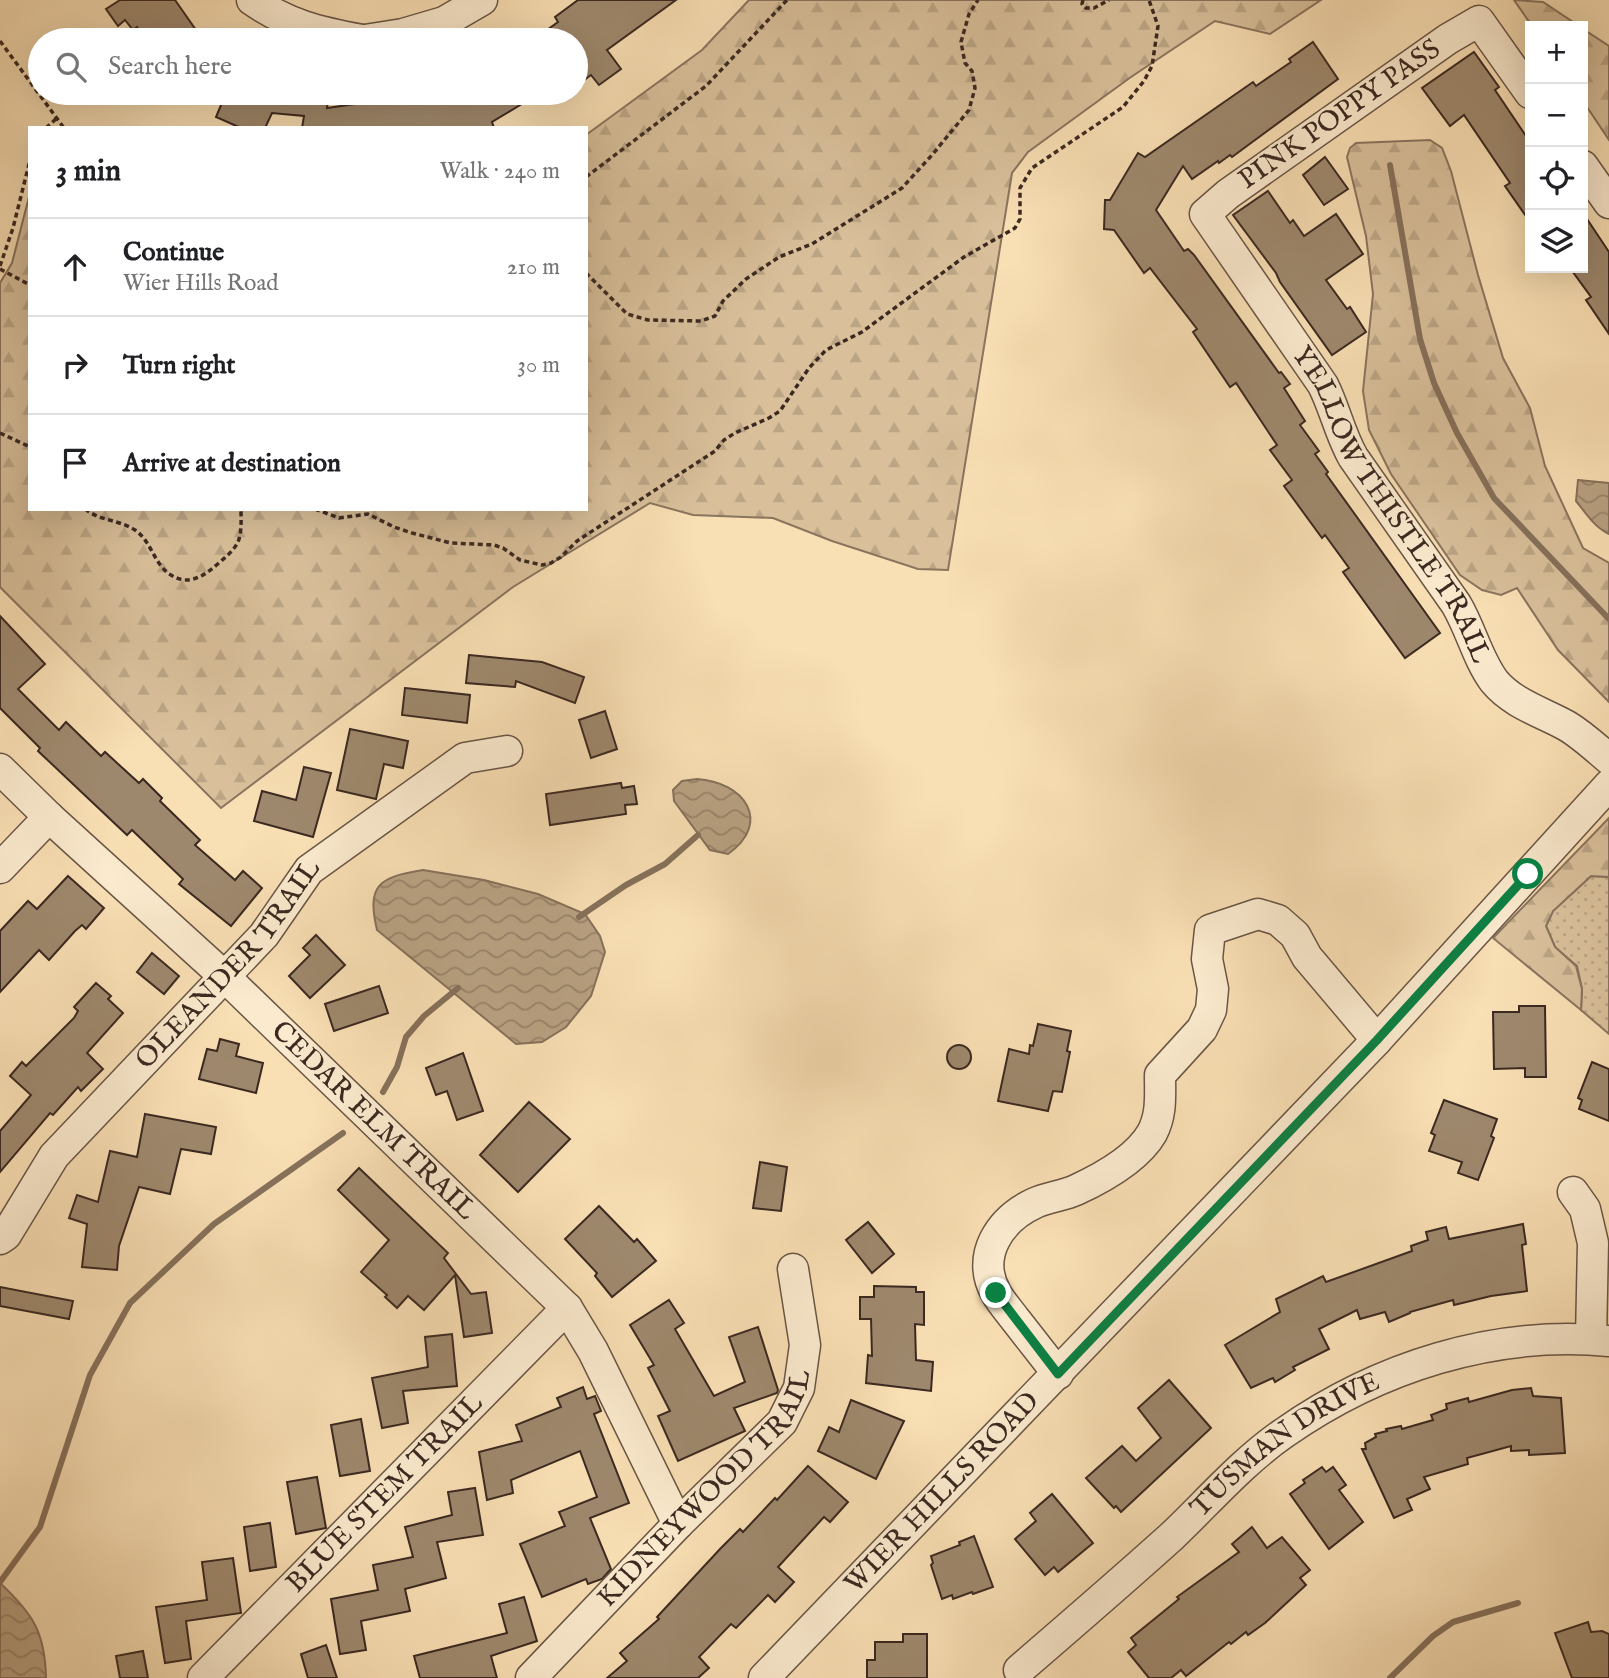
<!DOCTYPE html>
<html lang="en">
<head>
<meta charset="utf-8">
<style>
  body { margin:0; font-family:"IM FELL English",serif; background:#f6f6f6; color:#202124 }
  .controls { position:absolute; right:21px; top:21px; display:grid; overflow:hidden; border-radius:0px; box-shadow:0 7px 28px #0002 }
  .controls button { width:63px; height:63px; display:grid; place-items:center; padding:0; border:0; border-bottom:2px solid #e0e0e0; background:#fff; color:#202124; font:35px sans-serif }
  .stop { position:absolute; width:21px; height:21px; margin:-16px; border:5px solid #0b8043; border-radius:50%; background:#fff }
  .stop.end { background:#0b8043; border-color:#fff; box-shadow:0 2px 7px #0008 }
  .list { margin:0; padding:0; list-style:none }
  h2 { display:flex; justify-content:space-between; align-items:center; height:91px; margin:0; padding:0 28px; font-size:30px }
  h2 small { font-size:23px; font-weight:400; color:#757577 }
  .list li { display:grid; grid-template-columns:46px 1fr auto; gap:21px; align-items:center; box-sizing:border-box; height:98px; padding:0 28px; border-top:2px solid #e0e0e0 }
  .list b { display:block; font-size:26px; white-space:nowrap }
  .list p { margin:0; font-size:23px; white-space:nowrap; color:#757577 }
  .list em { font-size:23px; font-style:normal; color:#757577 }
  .icon { flex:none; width:38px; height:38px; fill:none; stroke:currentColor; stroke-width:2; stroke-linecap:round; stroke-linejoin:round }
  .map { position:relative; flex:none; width:1609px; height:1678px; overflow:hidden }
  .search { position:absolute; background:#fff; box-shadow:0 7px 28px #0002; left:28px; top:28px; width:560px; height:77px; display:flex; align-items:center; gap:18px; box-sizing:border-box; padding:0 24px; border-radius:38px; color:#757577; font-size:26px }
  .panel { position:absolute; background:#fff; box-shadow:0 7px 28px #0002; left:28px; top:126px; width:560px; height:385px; border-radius:0px }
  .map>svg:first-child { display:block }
  .green { fill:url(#green-dots); stroke:#8a745e; stroke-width:2 }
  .forest { fill:url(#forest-firs); stroke:#8a745e; stroke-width:2 }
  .water { fill:url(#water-waves); stroke:#86715b; stroke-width:2 }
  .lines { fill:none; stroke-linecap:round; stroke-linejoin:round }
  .stream { stroke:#86715b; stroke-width:6 }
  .building { fill:#9e886d; stroke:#3b2921; stroke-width:2 }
  .minor-casing { stroke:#6a5646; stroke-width:33 }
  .path { stroke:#3b2921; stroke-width:3.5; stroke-dasharray:5 3.5; stroke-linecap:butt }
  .minor { stroke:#fbeace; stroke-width:30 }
  .route { stroke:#0b8043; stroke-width:9 }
  .labels { text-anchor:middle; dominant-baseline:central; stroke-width:5; stroke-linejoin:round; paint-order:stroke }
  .street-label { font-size:28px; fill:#3b2921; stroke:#fbeace }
</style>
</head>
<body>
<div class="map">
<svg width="1609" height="1678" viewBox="0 0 1609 1678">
  <defs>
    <pattern id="green-dots" width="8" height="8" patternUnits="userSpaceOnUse" patternTransform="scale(1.75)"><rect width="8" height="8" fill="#d9c09b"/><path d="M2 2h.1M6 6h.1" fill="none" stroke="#bba585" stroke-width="1.8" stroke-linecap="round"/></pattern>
    <pattern id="forest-firs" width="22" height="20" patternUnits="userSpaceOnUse" patternTransform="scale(1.75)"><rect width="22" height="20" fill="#d9c09b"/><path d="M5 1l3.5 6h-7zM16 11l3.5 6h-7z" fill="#bba585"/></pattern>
    <pattern id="water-waves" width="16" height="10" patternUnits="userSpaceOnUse" patternTransform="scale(1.75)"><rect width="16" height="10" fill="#b8a182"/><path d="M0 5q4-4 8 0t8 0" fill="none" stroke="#97836a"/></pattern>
  </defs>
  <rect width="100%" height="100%" fill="#f9dfb4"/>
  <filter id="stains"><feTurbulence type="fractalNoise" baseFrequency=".00286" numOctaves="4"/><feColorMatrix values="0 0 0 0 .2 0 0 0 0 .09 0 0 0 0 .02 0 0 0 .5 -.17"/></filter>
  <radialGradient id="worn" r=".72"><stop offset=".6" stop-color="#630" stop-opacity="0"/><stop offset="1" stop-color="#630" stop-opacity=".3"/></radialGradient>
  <path class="green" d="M1591,876L1609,877V1034L1581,1010L1582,989L1577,966L1555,947L1546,926L1553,911Z"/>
  <g class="forest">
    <path d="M749,0H1321L1270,34L1215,21L1131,77L1028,152L1012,173L948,570L918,569L832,541L773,518L693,515L650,503L513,587L221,808L0,587V283L12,263L30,193V509H586V135L702,50Z"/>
    <path d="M1514,0L1543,2L1579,26H1532Z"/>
    <path d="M1583,29L1609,46V140L1583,101Z"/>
    <path d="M1430,140L1442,148L1451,171L1478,275L1503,358L1530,408L1545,466L1583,548L1609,563V702L1558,650L1517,588L1501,595L1482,590L1460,575L1391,474L1369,430L1363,391L1373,294L1366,236L1347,157L1350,148L1356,143Z"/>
    <path d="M1609,818V877L1591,876L1553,911L1546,926L1555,947L1576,966L1582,989L1581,1010L1493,938Z"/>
  </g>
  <g class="water">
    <path d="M1578,480L1609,483V534C1595,528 1585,512 1576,501Z"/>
    <path d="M697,779C744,782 773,822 728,854L710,850L674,801L673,790L682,781Z"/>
    <path d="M423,870L484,880L538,894L585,914L600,936L605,952L591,996L566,1027L542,1042L516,1044L377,930C366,884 380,877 423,870Z"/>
    <path d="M0,1583C33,1614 45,1632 46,1678H0Z"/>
  </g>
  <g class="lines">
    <g class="stream">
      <path d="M1390,165L1420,339L1434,383L1457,433L1494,498L1609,619"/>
      <path d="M579,917L626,885L665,864L698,835"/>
      <path d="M383,1092L397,1067L406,1037L424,1016L458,988"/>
      <path d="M0,1582L40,1527L90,1375L130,1303L214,1224L343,1133"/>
      <path d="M1390,1678L1433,1636L1453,1622L1518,1603"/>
    </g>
  </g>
  <g class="building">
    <path d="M120,0H175L203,40H146L137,27L133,30L125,20L118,26L106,9Z"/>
    <path d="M578,0H676L607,50L621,69L599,85L591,75L576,86V40H533L558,22L555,17Z"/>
    <path d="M1313,42L1338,79L1232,157L1230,155L1219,163L1218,161L1192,179L1183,166L1156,210L1184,251L1188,249L1194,255L1279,373L1281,372L1290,384L1284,388L1305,421L1300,425L1319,451L1315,454L1328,472L1326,474L1440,633L1405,658L1343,572L1349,568L1325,535L1322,538L1284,486L1292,480L1270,450L1277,445L1236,383L1230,387L1193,332L1197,329L1150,268L1144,273L1114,230L1104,229L1105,200H1110L1138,153L1145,157L1253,82L1256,86L1291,62L1289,59Z"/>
    <path d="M1474,52L1499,87L1495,90L1530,142V222L1505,186L1510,183L1464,115L1450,126L1422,88Z"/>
    <path d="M226,93H329L327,108L390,99L389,93H540L492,122L494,128H302L304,116L272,113L265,128H241L216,117Z"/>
    <path d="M1325,157L1348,189L1324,205L1303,175Z"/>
    <path d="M1268,191L1290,223L1293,220L1304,236L1336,214L1363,254L1326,280L1347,309L1350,307L1366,332L1332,355L1280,282L1276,273L1233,215Z"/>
    <path d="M1583,213L1609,252V334L1586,300L1591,297L1570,268H1583Z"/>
    <path d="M0,616L45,664L18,689L59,730L66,722L101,756L105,752L139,783L143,779L162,798L160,801L200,840L195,845L235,880L243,871L262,888L231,926L179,884L183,879L132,830L127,835L38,751L40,748L0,708Z"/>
    <path d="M469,655L542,662L584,677L575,703L516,681L515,687L466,683Z"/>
    <path d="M405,688L470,695L467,723L402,715Z"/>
    <path d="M605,711L617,749L591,758L579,720Z"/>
    <path d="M350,729L408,741L403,768L384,764L376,799L337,790Z"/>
    <path d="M304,767L331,773L313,837L254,821L262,791L296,800Z"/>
    <path d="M621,783L622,788L634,786L637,804L625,805L626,814L550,825L546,794Z"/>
    <path d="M68,876L104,908L86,929L82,925L75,931L49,960L39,950L0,992V931L28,901L37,909Z"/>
    <path d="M316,935L345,965L310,998L289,976L310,955L303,948Z"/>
    <path d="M152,953L179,976L164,994L137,972Z"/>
    <path d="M96,983L111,996L108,999L123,1013L87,1053L103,1069L81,1091L78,1087L53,1115L50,1113L0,1172V1131L31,1095L10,1076L22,1062L26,1066L74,1018L78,1011L74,1007Z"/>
    <path d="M379,986L388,1013L334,1031L325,1004Z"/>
    <path d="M1519,1006H1545L1546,1077H1525V1068L1494,1069L1493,1012H1519Z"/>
    <path d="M1038,1024L1071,1031L1067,1051L1070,1052L1062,1092L1053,1091L1048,1111L998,1101L1009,1049L1029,1054L1030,1045L1033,1046Z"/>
    <path d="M220,1039L239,1044L236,1056L263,1063L256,1093L199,1079L207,1049L217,1051Z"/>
    <circle cx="959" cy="1057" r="12"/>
    <path d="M463,1053L483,1111L457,1120L447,1091L436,1095L426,1068Z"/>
    <path d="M1592,1062L1609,1069V1121L1579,1109L1582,1100L1578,1098Z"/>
    <path d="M1444,1100L1497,1119L1491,1136L1494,1138L1478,1180L1458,1173L1462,1162L1429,1151L1435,1135L1431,1133Z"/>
    <path d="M529,1102L570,1139L518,1192L480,1155Z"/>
    <path d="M145,1114L216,1127L211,1154L181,1149L170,1194L139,1187L119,1246L117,1270L82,1267L87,1224L69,1218L77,1195L98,1202L110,1151L137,1157Z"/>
    <path d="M760,1162L787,1167L781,1211L753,1208Z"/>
    <path d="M359,1168L448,1253L444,1258L471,1294L486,1292L492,1333L464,1337L455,1275L424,1310L408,1296L397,1308L385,1297L387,1295L361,1272L389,1240L338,1190Z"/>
    <path d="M599,1206L634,1242L637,1239L656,1261L612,1297L595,1276L597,1273L565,1239Z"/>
    <path d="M868,1222L894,1254L872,1273L846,1240Z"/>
    <path d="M1523,1224L1526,1244L1522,1245L1527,1291L1491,1296L1454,1305L1453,1300L1410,1312V1313L1389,1322L1385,1312L1360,1319L1357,1310L1319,1329L1329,1349L1293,1367L1295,1370L1275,1382L1273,1378L1251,1388L1225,1345L1280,1312L1276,1299L1323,1276L1326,1282L1412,1251L1411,1246L1428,1240L1426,1232L1446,1227L1449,1239Z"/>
    <path d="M874,1286L916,1287V1292H924V1325L915,1324L916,1360L933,1362L931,1391L866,1383L868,1355L872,1356L871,1319H860V1297H874Z"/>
    <path d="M0,1287L73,1301L69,1319L0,1306Z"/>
    <path d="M669,1300L684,1323L675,1329L714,1396L745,1382L729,1337L758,1327L778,1390L777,1393L734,1408L745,1431L678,1461L658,1416L670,1411L648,1368L654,1365L630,1325Z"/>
    <path d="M452,1334L457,1386L403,1391L408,1423L382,1428L372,1378L428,1367L425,1337Z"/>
    <path d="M1169,1380L1211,1428L1121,1512L1116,1506L1114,1508L1086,1478L1122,1446L1136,1461L1161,1438L1138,1408Z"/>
    <path d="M583,1387L587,1399L595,1396L601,1411L594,1414L629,1503L590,1518L611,1569L602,1579L588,1584L586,1579L542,1597L520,1544L565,1526L559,1512L597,1497L580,1451L511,1480L513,1493L487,1500L479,1452L522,1441L516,1425L561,1407L557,1398Z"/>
    <path d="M1531,1388L1533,1396L1561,1398L1565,1453L1529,1455V1450L1511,1451V1446L1467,1458L1468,1464L1424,1477L1430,1489L1407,1499L1412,1510L1394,1518L1362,1449H1366L1365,1443L1376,1437L1375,1434L1387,1431L1386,1429L1401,1426L1402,1429L1433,1420L1431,1415L1447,1409L1446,1404L1468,1398L1469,1402L1512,1390Z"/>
    <path d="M851,1400L904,1421L876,1479L818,1451L829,1427L839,1432Z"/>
    <path d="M361,1419L370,1471L340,1476L331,1425Z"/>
    <path d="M808,1466L848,1502L830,1522L824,1517L778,1567L794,1582L775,1602L768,1595L736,1628L731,1624L699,1657L709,1668L698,1678H607L627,1661L620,1653L659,1619L657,1617L720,1549L740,1529L743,1532L775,1498L777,1500Z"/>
    <path d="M1322,1467L1326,1472L1333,1467L1346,1485L1339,1490L1363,1522L1329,1549L1290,1494L1305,1483L1303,1480Z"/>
    <path d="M317,1477L326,1528L296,1534L287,1482Z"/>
    <path d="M475,1488L483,1535L437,1542L446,1578L405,1589L410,1611L361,1621L366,1650L340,1654L331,1599L378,1590L373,1565L413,1557L405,1527L452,1515L448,1492Z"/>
    <path d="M1052,1494L1093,1543L1058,1572L1054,1567L1045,1575L1015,1539L1036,1521L1030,1513Z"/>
    <path d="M270,1523L276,1567L250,1571L244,1527Z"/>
    <path d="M1252,1527L1267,1548L1282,1537L1310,1570L1300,1578L1306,1585L1265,1623L1248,1635L1246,1632L1231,1644L1229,1642L1186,1676L1181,1670L1171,1678H1149L1128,1652L1136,1645L1131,1638L1179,1599L1177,1597L1239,1552L1232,1544Z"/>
    <path d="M974,1536L993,1587L973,1594L972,1592L953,1599L952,1595L942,1599L931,1565L933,1563L931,1556L960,1545L959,1542Z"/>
    <path d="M233,1558L241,1613L186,1621L191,1659L165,1663L156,1607L207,1600L202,1562Z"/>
    <path d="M524,1597L537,1641L491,1656L497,1678H420L414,1656L507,1633L499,1604Z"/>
    <path d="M1588,1622L1591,1632L1602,1631L1609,1634V1678H1572L1555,1633Z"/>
    <path d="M903,1634H927V1678H867V1660H875V1642H903Z"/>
    <path d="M326,1645L337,1678H308L301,1654Z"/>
    <path d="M143,1651L148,1678H120L116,1656Z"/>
  </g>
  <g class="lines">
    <g class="minor-casing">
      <g id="minor">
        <path d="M252,0C288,25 319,32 362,40"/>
        <path d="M365,40L403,34L444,22L482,0"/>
        <path id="s1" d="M1530,93L1479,21L1448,39L1228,194L1205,214L1323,385C1335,409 1340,434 1353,457L1456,604C1471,629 1477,658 1494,681C1513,704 1542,712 1567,726C1582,735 1596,748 1609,759"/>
        <path d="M1583,166L1609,203"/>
        <path id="s2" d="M0,769L49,817L225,977L567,1308L593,1351L678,1524"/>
        <path d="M0,868L49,817"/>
        <path d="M1573,1192L1585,1209L1593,1243L1591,1339"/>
        <path id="s3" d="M0,1239L6,1235L54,1156L264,935L309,870L465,758L507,751"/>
        <path d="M1058,1374C1044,1356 1029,1337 1015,1319C1009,1311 1001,1302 996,1293C975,1256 1000,1219 1035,1203C1048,1197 1063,1196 1076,1190C1102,1178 1137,1159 1152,1133C1162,1114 1160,1096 1160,1075L1202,1029L1211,1010L1213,989L1207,959L1210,930L1258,914L1278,920L1295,935L1307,957L1377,1040"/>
        <path id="s4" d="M1019,1670C1070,1626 1121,1582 1171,1537C1208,1502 1242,1462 1284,1433C1378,1367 1494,1330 1609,1341"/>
        <path id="s5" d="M203,1678L567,1308"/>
        <path id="s6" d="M531,1678L678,1524L782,1422L799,1388L805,1345L793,1269"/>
        <path id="s7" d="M764,1678L1377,1040L1609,785"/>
      </g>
    </g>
    <g class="path">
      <path d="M1083,0L1082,4L1086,8H1094L1109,0"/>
      <path d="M0,41L64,128"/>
      <path d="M46,128L57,118"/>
      <path d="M586,177L706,86L787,0"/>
      <path d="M0,266L13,228L30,160"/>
      <path d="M0,269L30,285"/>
      <path d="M586,273L627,314L648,320L701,321L715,316L723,301L746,279L779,257L812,244L902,188L932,155L969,110L975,88L972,71L965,63L961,42L969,14L978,0"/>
      <path d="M0,433L30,447"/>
      <path d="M85,509C100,521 120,520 135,530C151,541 153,561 168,573C188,588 204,576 220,562C227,556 234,550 238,542C242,532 241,520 241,509"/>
      <path d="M315,509L339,518L368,514L394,527L412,533L451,543L494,545L503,548L520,560L542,565L551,563L561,557L577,541L715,451L724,440L735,433L769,418L780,411L809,368L826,350L862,332L964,257L1015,228L1020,219V188L1032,168L1123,107L1144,81L1152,66L1158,26L1149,0"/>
    </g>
    <use href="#minor" class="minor"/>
  </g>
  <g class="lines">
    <path class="route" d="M996,1293L1058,1374L1377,1040L1528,874"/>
  </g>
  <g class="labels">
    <g class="street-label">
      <text transform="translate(1340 115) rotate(-35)">PINK POPPY PASS</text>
      <text stroke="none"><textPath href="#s1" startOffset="770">YELLOW THISTLE TRAIL</textPath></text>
      <text stroke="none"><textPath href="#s3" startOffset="359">OLEANDER TRAIL</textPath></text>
      <text stroke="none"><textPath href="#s2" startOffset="513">CEDAR ELM TRAIL</textPath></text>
      <text stroke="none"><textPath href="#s4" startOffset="350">TUSMAN DRIVE</textPath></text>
      <text stroke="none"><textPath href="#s6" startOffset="259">KIDNEYWOOD TRAIL</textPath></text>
      <text stroke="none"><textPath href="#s5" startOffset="259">BLUE STEM TRAIL</textPath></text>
      <text stroke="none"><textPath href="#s7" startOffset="257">WIER HILLS ROAD</textPath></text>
    </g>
  </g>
  <rect width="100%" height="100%" filter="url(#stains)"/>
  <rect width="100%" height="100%" fill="url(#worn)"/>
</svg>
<div class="controls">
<button>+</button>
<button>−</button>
<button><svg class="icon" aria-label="locate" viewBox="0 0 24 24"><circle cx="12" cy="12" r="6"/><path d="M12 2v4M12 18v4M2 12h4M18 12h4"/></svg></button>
<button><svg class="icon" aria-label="layers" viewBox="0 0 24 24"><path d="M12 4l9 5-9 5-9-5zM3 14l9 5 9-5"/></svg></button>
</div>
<div class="stop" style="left:1528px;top:874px"></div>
<div class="stop end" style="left:996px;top:1293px"></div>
<div class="search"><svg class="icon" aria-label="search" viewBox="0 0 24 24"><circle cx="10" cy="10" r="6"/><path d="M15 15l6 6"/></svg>Search here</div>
<section class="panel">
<h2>3 min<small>Walk · 240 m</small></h2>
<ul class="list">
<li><svg class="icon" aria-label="ahead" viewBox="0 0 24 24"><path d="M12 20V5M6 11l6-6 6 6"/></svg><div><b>Continue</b><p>Wier Hills Road</p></div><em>210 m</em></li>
<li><svg class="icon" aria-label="right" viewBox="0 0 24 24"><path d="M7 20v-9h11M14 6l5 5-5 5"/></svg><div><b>Turn right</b></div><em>30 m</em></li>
<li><svg class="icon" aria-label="arrive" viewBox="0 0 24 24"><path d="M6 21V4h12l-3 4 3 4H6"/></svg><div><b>Arrive at destination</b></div></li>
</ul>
</section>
</div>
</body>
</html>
